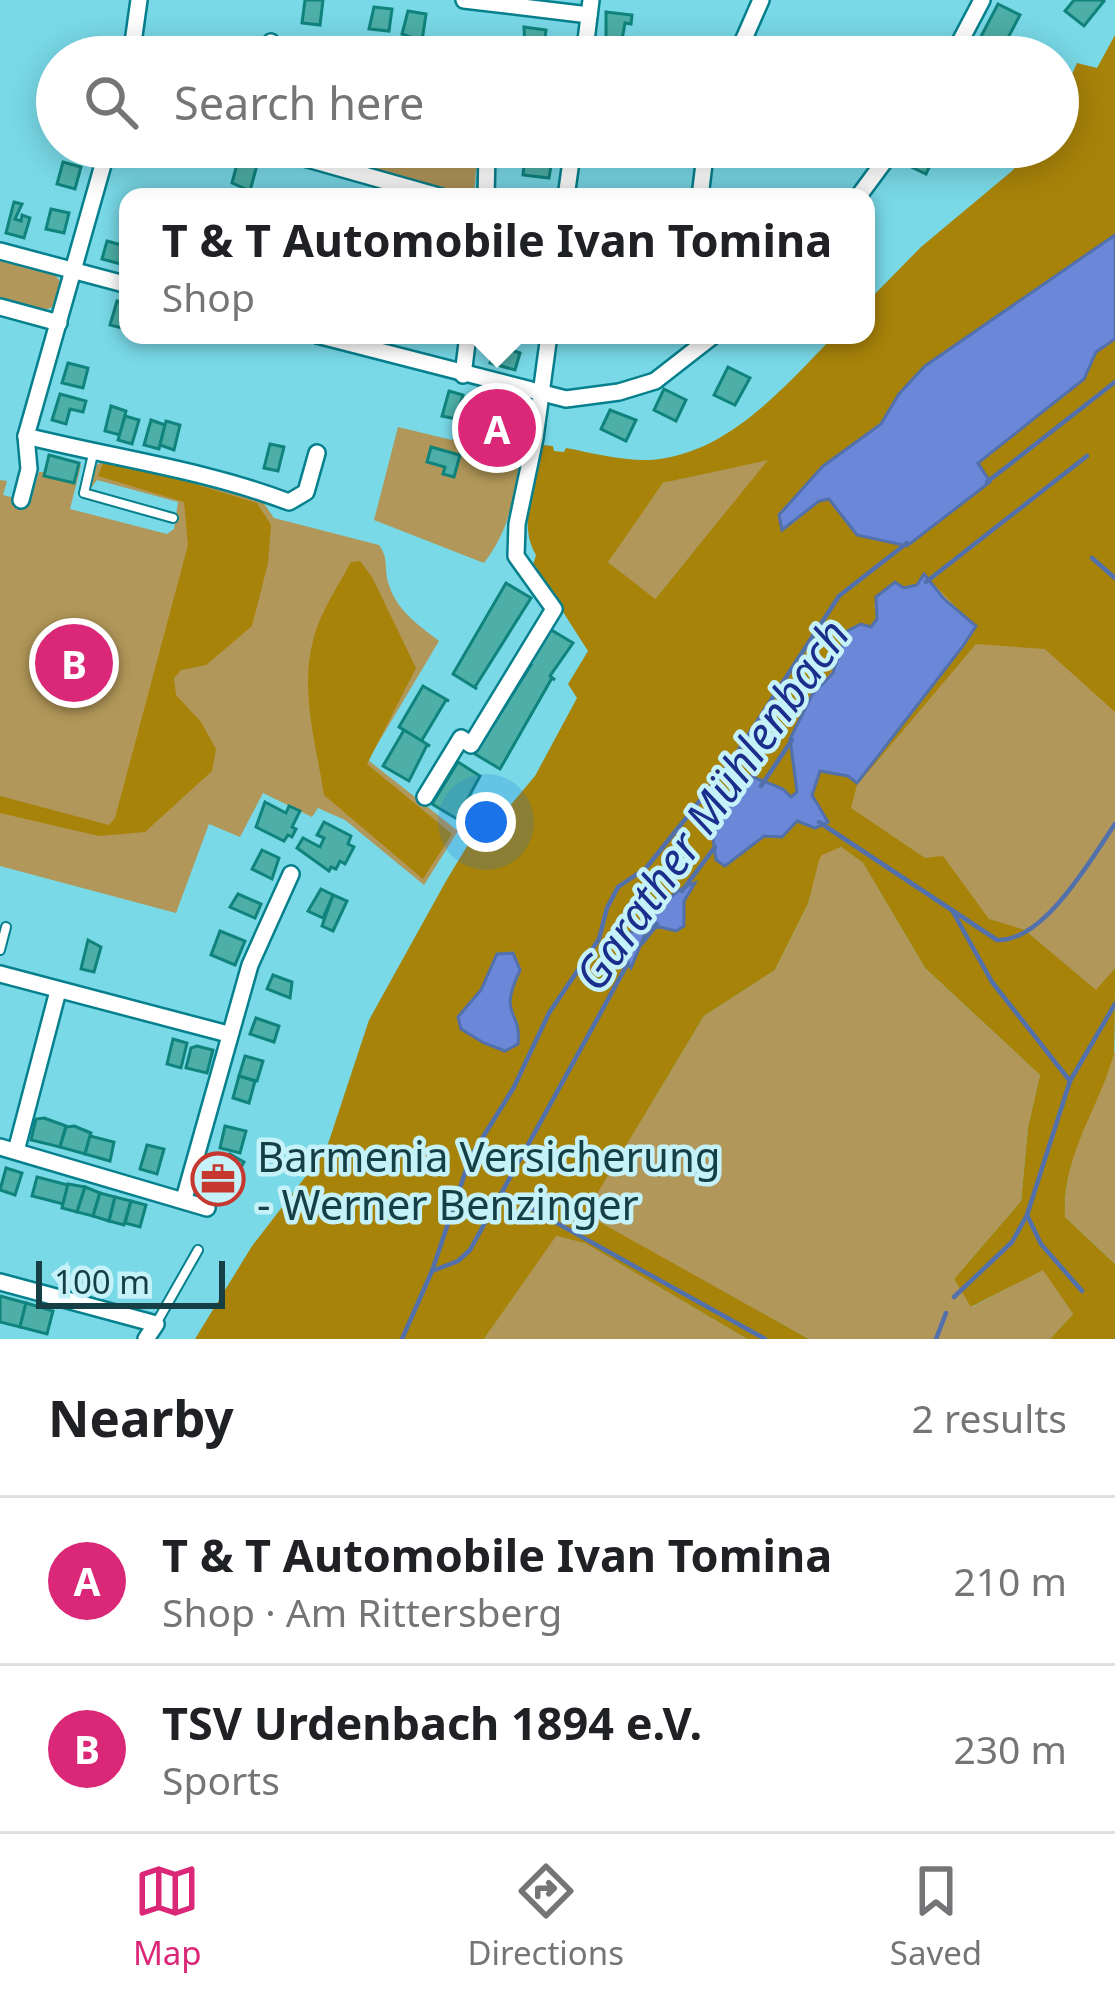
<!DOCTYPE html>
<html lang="en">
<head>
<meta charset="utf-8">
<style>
  body { margin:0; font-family:"Noto Sans",sans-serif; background:#f2f2f2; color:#202124 }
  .scale { position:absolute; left:36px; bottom:30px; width:189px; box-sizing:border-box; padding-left:12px; border:6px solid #163f45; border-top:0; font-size:33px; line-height:42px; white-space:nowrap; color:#163f45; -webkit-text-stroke:9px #c5f2f8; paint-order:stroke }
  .you { position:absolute; left:486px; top:822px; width:42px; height:42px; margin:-30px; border:9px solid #fff; border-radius:50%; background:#1a73e8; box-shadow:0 0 0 18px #1a73e833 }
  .badge { display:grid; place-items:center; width:78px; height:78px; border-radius:50%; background:#db2777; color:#fff; font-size:39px; font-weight:700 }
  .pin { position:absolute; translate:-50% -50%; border:6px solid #fff; box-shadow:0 3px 12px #0006 }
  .popup { position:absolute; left:119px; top:188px; width:756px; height:156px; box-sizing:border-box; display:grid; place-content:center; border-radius:24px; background:#fff; filter:drop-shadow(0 3px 9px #0005); font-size:39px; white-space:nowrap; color:#757577 }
  .popup b { font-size:45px; color:#202124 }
  .popup::after { content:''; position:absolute; left:50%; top:100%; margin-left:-24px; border:24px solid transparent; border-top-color:#fff }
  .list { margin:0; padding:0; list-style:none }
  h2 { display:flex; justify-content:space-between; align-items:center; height:156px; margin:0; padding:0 48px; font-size:51px }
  h2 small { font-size:39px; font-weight:400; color:#757577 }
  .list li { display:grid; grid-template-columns:78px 1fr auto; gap:36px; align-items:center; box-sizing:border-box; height:168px; padding:0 48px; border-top:3px solid #e0e0e0 }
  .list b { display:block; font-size:45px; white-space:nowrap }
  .list p { margin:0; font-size:39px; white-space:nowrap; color:#757577 }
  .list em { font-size:39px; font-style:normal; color:#757577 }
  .icon { flex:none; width:66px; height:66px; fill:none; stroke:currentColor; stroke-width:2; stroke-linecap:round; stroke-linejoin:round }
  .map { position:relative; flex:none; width:1115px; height:1339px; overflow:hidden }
  .search { position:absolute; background:#fff; box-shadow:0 6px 30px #0003; left:36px; right:36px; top:36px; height:132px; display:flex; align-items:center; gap:30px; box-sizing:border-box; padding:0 42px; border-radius:66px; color:#757577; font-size:45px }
  .sheet { height:492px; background:#fff }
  nav { display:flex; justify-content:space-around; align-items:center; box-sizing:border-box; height:168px; border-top:3px solid #e0e0e0; background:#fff; font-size:33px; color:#757577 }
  nav a { display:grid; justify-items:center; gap:6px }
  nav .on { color:#db2777 }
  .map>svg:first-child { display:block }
  .green { fill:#b19759; fill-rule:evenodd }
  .forest { fill:#a8830a; fill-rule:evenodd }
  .water { fill:#6b87d8; stroke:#5271ac; stroke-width:3 }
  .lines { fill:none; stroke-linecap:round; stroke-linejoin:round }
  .stream { stroke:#5271ac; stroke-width:4.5 }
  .building { fill:#4dafa7; stroke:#0f837c; stroke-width:3 }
  .lane-casing { stroke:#06808d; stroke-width:12 }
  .street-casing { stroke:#06808d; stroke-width:20 }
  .lane { stroke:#fff; stroke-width:8 }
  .street { stroke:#fff; stroke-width:15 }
  .labels { text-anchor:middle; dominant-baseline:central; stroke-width:9; stroke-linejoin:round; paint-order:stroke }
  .poi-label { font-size:42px; fill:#163f45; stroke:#c5f2f8; text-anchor:start }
  .water-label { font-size:45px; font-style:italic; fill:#1b2e8c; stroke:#c5f2f8 }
</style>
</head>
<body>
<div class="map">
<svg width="1115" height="1339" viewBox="0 0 1115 1339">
  <rect width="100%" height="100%" fill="#79d9e7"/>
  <g class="green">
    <path d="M284,147C325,147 455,138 483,163V168L476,169L474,196L480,197H469Z"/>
    <path d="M1115,192V235L925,366L899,394L881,424L823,465L779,515L783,529L820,500L829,499L857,535L907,546L990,483L978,463L1084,379L1096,352L1115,339V416L1077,452L1080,459L1106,456L1115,463V968L1096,991L1025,930C992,950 961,954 924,947L871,862L840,843L821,854L841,847L863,863L925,968L1040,1075L1028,1127L1021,1201L954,1279L972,1307L1043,1269L1073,1314L1050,1339H809L584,1215L704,1016L775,970L808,904L818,858L809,871L787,943L759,968L700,1010L576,1210L538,1253L478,1339H285L372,1281L405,1222L381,1184L427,1065L456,1012L676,656L780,505L875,404L969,316ZM924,575L944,599L975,626L963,646L857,782L848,776L820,771L812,795L827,823L815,828L797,821L782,836H764L725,866L716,860L712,831L751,777L783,789L790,797L798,792L790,739L812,695L833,673L847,631L861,624L870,627L877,619L876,597L895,582L904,588L917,585ZM695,883L684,900V926L676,931L660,926L647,929L630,968L619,951L628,933C657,925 661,894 695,883ZM513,953L520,970C497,1019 523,1008 517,1045L505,1051L484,1043L461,1029L458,1017L481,990L497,954Z"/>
    <path d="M0,259L54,274L60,281L53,307L42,311L0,299Z"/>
    <path d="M469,397L477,399L466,444L519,460C514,499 509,531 484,563L374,520L398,427L452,440L460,431Z"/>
    <path d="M49,455L81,465L70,509L167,534L174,529L178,502L97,480L91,488L96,465L104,461L147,467L151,471L261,499L274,518L379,545C389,559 384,567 388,582C396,610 417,624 439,641L368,760L458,831L424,885L345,820L318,808L312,817L263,793L240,837L209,824L176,913L0,866V480L7,481L3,495L30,502L39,472H45Z"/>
    <path d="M770,459L654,600L607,561L663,483Z"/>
    <path d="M1115,1051V1264L1065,1217C1064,1157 1092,1105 1115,1051Z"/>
    <path d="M555,1236L584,1242L747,1339H484Z"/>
  </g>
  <g class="forest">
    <path d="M1115,35V235L899,394L881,424L823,465L779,515L794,523L820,500L829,499L857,535L990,482L978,463L1084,379L1096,352L1115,339V712L1045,649L976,644L857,785L851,808L925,858L943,856L989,919L1025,930L1096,990L1115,968C1115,995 1115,1029 1114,1054C1097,1113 1063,1152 1065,1217L1115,1264V1339H1050L1073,1314L1043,1270L971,1307L954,1279L1021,1201L1028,1127L1040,1075L925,968L863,863L841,847L822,855L819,860L808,904L775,970L704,1016L585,1214L809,1339H747L585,1243L556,1236L484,1339H195L252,1246L326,1150L369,1020L446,881L469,843L487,833L535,776L577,698L568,684L588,651L533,565L536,555C517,523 535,480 542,445L553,446L554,451L564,452L566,448C593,453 622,461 650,460C728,455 785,386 835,335H866V303L921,247L1012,171L1033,147H1058V106L1077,63L1097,68ZM768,460L655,599L608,562L663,483ZM925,575L958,609L856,782L848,776L820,771L812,795L827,823L797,821L782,837L712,831L751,777L794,798L798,792C791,755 789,723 814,692C828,675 844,662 845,636L870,627L877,619L874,605L904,588L917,585ZM520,970C508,996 506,1005 519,1030L458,1017L481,990Z"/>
    <path d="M103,463L172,477L257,503L271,525L268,563L252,626L206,665L181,670L174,678L176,695L201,722L216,749L212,771L145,832L99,836L0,813V796L109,825L115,818L188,545L184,502L98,476Z"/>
    <path d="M360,561L372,577L416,668L367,764L452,834L423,879L324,795C316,743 299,689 314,637C321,611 338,586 351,562Z"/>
  </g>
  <g class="water">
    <path d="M1115,235V339L1096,352L1084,379L978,463L990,482L907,546L857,535L829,499L819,501L782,530L779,515L823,466L881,424L899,394L925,366Z"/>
    <path d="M924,574L944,599L976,626L963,646L857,783L848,776L820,771L812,795L828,822L815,828L797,821L782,837L764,836L725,866L716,860L712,831L751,776L783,789L791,797L797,792L790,739L812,695L833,673L847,631L861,624L871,627L877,619L876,597L895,582L904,588L917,585Z"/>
    <path d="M695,883L684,901V926L676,931L660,927L647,929L631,968L619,951L628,933C657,925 660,894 695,883Z"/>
    <path d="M513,953L520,970C497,1019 522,1008 518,1044L505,1051L484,1043L461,1029L458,1017L481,990L497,954Z"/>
  </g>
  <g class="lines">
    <g class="stream">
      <path d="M987,482L1115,382"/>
      <path d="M1092,558L1115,578"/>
      <path d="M926,582L1087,456"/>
      <path d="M761,786L792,740"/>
      <path d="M819,822L997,940C1044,942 1091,859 1115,824"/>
      <path d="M682,891L715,847"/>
      <path d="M952,910L992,982L1070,1081L1027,1215L1012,1242L954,1297"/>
      <path d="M642,943L657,924"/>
      <path d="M1070,1081L1115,1004"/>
      <path d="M503,1193L765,1339"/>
      <path d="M1027,1215L1041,1244L1082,1291"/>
      <path d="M432,1271L458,1261L470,1250L628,963"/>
      <path d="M402,1339L432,1271L470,1158L514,1087L549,1013L599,939L607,908L618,887L646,868L731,762L839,596L907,543"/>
      <path d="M936,1339L946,1313"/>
    </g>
  </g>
  <g class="building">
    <path d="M305,0H323L320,25L302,23Z"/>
    <path d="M1074,0H1103L1104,1L1084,26L1065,11Z"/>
    <path d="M998,4L1020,15L999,55L977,44Z"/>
    <path d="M374,7L392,9L389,31L369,29Z"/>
    <path d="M408,11L426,14L422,41L402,34Z"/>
    <path d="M606,12L632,15L631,24L625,23L622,40L606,38Z"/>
    <path d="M524,27L546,30L544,45H539L538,52L525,50Z"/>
    <path d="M916,147L938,149L926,174L905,164Z"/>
    <path d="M525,156L552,159L549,178L523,175Z"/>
    <path d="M238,160L257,165L250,191L232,183Z"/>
    <path d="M63,162L81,167L75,189L57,184Z"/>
    <path d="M14,202L22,204L15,219L21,221L22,215L30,218L24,238L6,233Z"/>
    <path d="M51,209L69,213L64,233L46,229Z"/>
    <path d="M107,241L128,247V266L102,259Z"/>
    <path d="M117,301L128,304L126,329L110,325Z"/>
    <path d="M495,341L512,345L511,350L520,353L515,370L490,363Z"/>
    <path d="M68,363L88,368L83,388L62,383Z"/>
    <path d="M728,367L750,378L735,405L714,395Z"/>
    <path d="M664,389L686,400L676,421L654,410Z"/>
    <path d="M449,391L463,395L456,419L442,416Z"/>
    <path d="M60,394L86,401L83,412L70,409L66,424L52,420Z"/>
    <path d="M111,406L126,411L120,435L105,431Z"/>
    <path d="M610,410L636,420L626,441L601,429Z"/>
    <path d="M125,416L139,420L132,444L118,440Z"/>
    <path d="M151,420L165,425L159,449L144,445Z"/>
    <path d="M166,421L180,425L174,450L160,445Z"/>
    <path d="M510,427L522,430L517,450L505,446L504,451L480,445L483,435L507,441Z"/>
    <path d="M270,444L284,447L278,471L264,468Z"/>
    <path d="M431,447L460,455L454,477L443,474L445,467L427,462Z"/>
    <path d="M49,455L79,463L74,483L44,476Z"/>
    <path d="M506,583L531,598L475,687L477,689L453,674Z"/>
    <path d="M548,628L573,643L550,676L555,680L552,678L500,769L475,754L531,665L526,663Z"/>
    <path d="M423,686L449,701L446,700L422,740L424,743L399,727Z"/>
    <path d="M404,730L430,746L427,745L409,781L383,766Z"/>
    <path d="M458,762L480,776L457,819L432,804Z"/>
    <path d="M265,802L286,813L289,806L300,811L292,827L296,829L292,837L288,835L284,841L256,827Z"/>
    <path d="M324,822L351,836L348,844L354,847L345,864L340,861L336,869L331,867L329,871L297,848L303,838L320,847L324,838L317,835Z"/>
    <path d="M262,850L279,858L272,879L252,869Z"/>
    <path d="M321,889L333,895L323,918L308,911Z"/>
    <path d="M238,894L261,904L255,918L230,907Z"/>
    <path d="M333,895L347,901L333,931L322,926Z"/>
    <path d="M220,931L245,941L235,965L211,955Z"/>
    <path d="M88,940L101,947L94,972L81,969Z"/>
    <path d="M273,975L292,982L290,998L267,989Z"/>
    <path d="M256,1018L279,1026L274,1042L250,1034Z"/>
    <path d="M173,1039L187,1043L181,1068L167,1064Z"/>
    <path d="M197,1046L213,1050L207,1073L186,1068L191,1048Z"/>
    <path d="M245,1056L263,1061L257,1081L239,1076Z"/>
    <path d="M239,1076L255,1081L249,1103L233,1098Z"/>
    <path d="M44,1118L66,1126L60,1147L31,1140L36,1119Z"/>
    <path d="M74,1126L91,1133L85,1154L60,1147L66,1127Z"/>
    <path d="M225,1126L246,1131L240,1153L220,1148Z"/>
    <path d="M90,1136L114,1142L110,1161L85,1154Z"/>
    <path d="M147,1145L164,1149L157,1174L140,1169Z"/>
    <path d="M230,1154L244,1162L228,1189L214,1181Z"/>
    <path d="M6,1168L22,1173L15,1195L0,1190Z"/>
    <path d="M37,1177L68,1185L63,1204L32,1196Z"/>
    <path d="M68,1184L85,1187L77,1212L62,1208Z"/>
    <path d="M85,1187L100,1193L93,1216L77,1212Z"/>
    <path d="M100,1193L115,1197L109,1221L93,1216Z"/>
    <path d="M115,1197L131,1201L124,1225L109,1221Z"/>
    <path d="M131,1201L146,1205L140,1227L125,1223Z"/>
    <path d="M0,1296L26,1303L20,1327L0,1322Z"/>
    <path d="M26,1303L53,1311L47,1334L20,1327Z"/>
  </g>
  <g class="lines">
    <g class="lane-casing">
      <g id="lane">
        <path d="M93,454L84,493L173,518"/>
        <path d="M0,950L6,927"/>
        <path d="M157,1322L198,1250"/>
      </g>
    </g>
    <g class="street-casing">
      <g id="street">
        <path d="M464,0L589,15"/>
        <path d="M131,57L139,0"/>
        <path d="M268,57L271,42"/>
        <path d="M584,57L591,0"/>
        <path d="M736,57L761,0"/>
        <path d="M952,57L982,0"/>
        <path d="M265,147L442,197"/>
        <path d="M450,147L487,153L486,197"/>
        <path d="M566,197L573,147"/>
        <path d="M700,197L706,147"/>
        <path d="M858,197L895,147"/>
        <path d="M0,251L128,285"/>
        <path d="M0,307L59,323"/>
        <path d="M317,335L566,399L619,392L655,381L714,335"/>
        <path d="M463,375L468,335"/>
        <path d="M26,436C114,458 205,470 289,502L306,492L317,453"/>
        <path d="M21,500L29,469L26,436L108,147"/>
        <path d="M425,797L461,738L471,745L554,609L516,556L517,524L535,438L549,335"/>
        <path d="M0,974L228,1034"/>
        <path d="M0,1147L207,1208"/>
        <path d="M16,1151L58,991"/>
        <path d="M184,1199L250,965L291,874"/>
        <path d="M0,1282L156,1324L146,1339"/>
      </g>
    </g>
    <use href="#lane" class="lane"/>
    <use href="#street" class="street"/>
  </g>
  <defs>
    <g id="office-ring" transform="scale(2.7)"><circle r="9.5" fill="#c5f2f8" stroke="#c5372f" stroke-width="1.5"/><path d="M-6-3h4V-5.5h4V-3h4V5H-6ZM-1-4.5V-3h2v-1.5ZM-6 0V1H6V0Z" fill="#c5372f"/></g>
  </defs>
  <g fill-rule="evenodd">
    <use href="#office-ring" x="218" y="1179"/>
  </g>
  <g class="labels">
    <g class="poi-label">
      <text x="257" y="1155">Barmenia Versicherung<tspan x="257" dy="48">- Werner Benzinger</tspan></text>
    </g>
    <g class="water-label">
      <text transform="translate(711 804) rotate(-55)">Garather Mühlenbach</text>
    </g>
  </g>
</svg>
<div class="scale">100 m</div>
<div class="you"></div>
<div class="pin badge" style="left:497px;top:428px">A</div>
<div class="popup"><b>T &amp; T Automobile Ivan Tomina</b>Shop</div>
<div class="pin badge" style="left:74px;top:663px">B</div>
<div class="search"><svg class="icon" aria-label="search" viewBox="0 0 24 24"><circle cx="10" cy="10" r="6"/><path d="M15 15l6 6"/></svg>Search here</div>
</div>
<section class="sheet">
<h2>Nearby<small>2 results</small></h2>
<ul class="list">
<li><span class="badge">A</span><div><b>T &amp; T Automobile Ivan Tomina</b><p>Shop · Am Rittersberg</p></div><em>210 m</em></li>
<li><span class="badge">B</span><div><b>TSV Urdenbach 1894 e.V.</b><p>Sports</p></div><em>230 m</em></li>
</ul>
</section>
<nav>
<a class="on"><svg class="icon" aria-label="map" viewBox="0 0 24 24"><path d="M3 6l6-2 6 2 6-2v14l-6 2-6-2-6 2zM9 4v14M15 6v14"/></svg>Map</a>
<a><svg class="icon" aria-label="directions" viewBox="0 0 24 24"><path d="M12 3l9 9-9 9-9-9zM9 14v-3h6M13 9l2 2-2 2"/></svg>Directions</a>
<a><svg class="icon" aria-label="saved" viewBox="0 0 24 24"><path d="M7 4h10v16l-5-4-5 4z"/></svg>Saved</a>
</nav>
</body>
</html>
